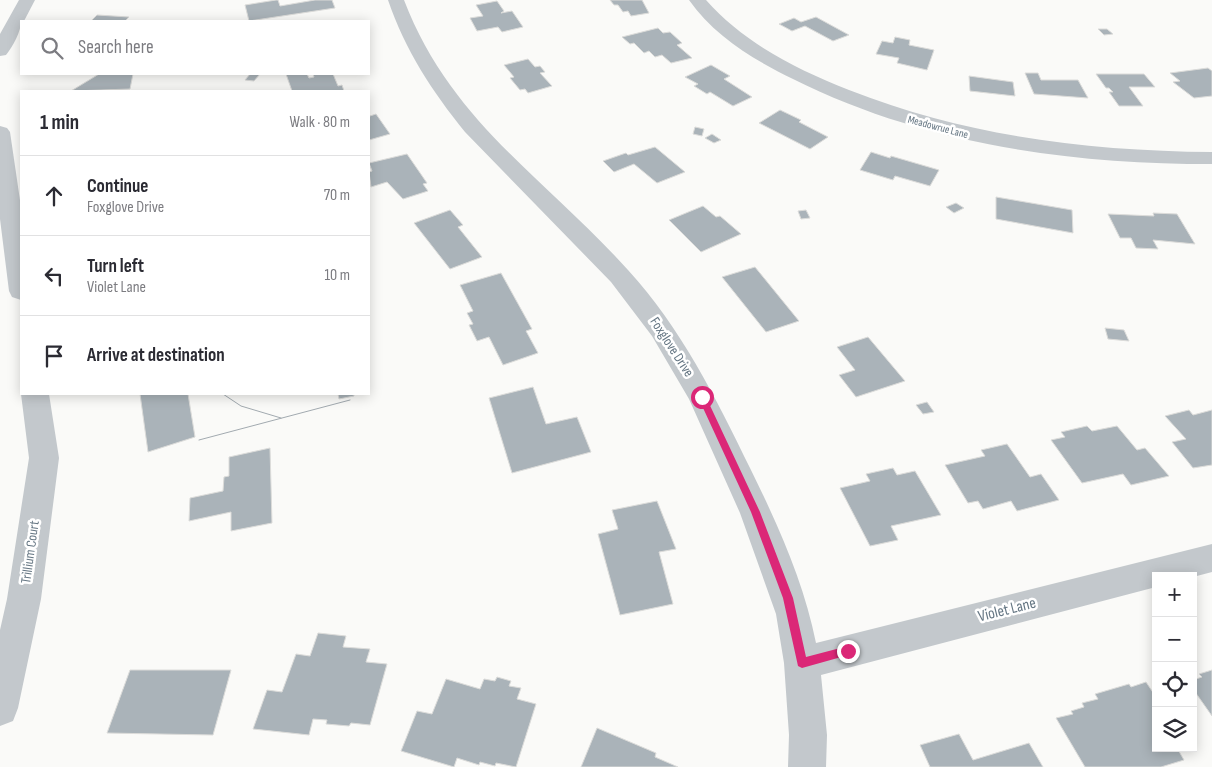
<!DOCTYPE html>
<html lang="en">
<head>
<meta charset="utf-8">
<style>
  body { margin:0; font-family:"Sofia Sans Condensed",sans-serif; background:#f2f2f3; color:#2b2b33 }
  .controls { position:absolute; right:15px; bottom:15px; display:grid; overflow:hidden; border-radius:0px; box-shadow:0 2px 12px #0003 }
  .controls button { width:45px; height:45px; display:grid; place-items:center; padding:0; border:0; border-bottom:1px solid #e1e1e2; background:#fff; color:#2b2b33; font:25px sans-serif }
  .stop { position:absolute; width:15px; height:15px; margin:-11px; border:4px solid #db2777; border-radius:50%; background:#fff }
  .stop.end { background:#db2777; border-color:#fff; box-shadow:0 1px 5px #0008 }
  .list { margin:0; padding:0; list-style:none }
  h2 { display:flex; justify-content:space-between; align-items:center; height:65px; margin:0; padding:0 20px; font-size:21px }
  h2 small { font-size:16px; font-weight:400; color:#7c7c81 }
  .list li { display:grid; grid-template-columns:32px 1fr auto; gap:15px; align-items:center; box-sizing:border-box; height:80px; padding:0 20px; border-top:1px solid #e1e1e2 }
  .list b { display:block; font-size:19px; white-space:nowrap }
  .list p { margin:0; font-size:16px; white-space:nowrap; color:#7c7c81 }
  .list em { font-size:16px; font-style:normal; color:#7c7c81 }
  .icon { flex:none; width:28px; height:28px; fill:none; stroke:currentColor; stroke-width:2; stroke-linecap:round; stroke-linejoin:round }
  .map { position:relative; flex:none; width:1212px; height:767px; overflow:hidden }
  .search { position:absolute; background:#fff; box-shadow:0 2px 12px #0003; left:20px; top:20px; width:350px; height:55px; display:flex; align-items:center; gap:12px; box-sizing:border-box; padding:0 18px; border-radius:0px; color:#7c7c81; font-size:19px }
  .panel { position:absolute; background:#fff; box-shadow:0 2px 12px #0003; left:20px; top:90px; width:350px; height:305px; border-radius:0px }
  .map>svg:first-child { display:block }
  .building { fill:#aab3b9; stroke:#dcdcda }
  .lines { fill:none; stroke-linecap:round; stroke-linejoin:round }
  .minor { fill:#c3c8cc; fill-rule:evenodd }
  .tram { stroke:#a2aab0; stroke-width:1 }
  .route { fill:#db2777 }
  .labels { text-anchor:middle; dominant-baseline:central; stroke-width:5; stroke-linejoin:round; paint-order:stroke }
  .far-street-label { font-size:11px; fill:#657683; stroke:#fff }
  .street-label { font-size:14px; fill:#657683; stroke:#fff }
  .near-street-label { font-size:16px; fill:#657683; stroke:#fff }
</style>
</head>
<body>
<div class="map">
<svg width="1212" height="767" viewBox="0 0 1212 767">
  <rect width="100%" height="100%" fill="#fafaf8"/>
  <g class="building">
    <path d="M276,0H278L280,6L315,0H332L335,8L249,21L245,5Z"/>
    <path d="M610,0H642L649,13L631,16L628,11L623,12L618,5H614Z"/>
    <path d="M497,1L504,11L501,13L512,11L523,27L502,32L498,27L477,31L470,18L483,16L476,5Z"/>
    <path d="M97,15L129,17L125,21H91Z"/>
    <path d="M816,17L849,35L833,41L805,26L792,31L779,24L794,18L801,22Z"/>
    <path d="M658,28L663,33L670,32L682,43L677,45L692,58L671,63L662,55L655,57L649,51L644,53L634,43L630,44L622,37Z"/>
    <path d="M1098,29H1107L1113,34L1104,35Z"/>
    <path d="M895,37L910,40L909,45L934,50L927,70L897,63L899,58L876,54L882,41L893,43Z"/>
    <path d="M528,59L535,67L540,66L545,72L540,73L552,86L528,93L525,89L520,90L510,78L514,77L504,65Z"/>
    <path d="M711,65L730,76L724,79L752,97L733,106L710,92L707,94L694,86L698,84L685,77Z"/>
    <path d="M1208,68L1212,71V96L1194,98L1173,82L1180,81L1170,73Z"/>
    <path d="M1025,73H1038L1041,80H1078L1088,98L1034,94Z"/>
    <path d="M99,74H133L130,89L71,91Z"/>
    <path d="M250,74H260L254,81L245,80Z"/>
    <path d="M286,74H307L309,78L314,77L313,74H333L338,86L342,85L344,91H292Z"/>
    <path d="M1096,74H1144L1155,87H1129L1143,106H1119L1109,92H1113L1109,88H1106Z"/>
    <path d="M969,76L1013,82L1015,96L970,91Z"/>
    <path d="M780,110L801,120L799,122L828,137L810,149L759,123Z"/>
    <path d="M369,113L370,116L376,114L390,134L369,140Z"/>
    <path d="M695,127L704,129L702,136L693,134Z"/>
    <path d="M712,134L721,140L714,143L705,138Z"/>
    <path d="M655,147L685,172L657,183L634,164L614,172L603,161L626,153L628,155Z"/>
    <path d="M871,152L890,158L891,156L939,170L930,186L895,176L893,180L860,170Z"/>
    <path d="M407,154L427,183L423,184L428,191L403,199L387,182L371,187L369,172L372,171L369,163Z"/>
    <path d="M996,197L1072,210L1073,233L996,219Z"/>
    <path d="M956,203L964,208L954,213L946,207Z"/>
    <path d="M703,206L716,217L720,216L741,234L701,252L669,220Z"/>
    <path d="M450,210L463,225L458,227L482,257L450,269L414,223Z"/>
    <path d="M806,210L810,218L801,219L798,211Z"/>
    <path d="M1153,213L1177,214L1195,244L1153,240L1158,249L1136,248L1131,238H1120L1108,214L1154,216Z"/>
    <path d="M755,267L799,321L766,332L722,277Z"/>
    <path d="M501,273L532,329L526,331L538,353L503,365L489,337L477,341L469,325L473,324L467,313L473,311L460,285Z"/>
    <path d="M1105,328L1124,330L1129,341L1108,339Z"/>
    <path d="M868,337L905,381L856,397L839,375L855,370L837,347Z"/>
    <path d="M533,387L546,424L577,417L591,452L512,473L489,398Z"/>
    <path d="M140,394H188L195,437L148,452Z"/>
    <path d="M338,394H354V396L339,399Z"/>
    <path d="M927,402L934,412L923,414L916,405Z"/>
    <path d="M1189,410L1193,415L1212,410V465L1193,468L1172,442L1186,439L1165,416Z"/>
    <path d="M1087,426L1092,431L1117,426L1137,450L1145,448L1169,476L1131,485L1123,474L1082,483L1051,440L1065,437L1061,432Z"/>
    <path d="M1007,444L1030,477L1041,474L1059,500L1017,511L1011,501L983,509L978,501L968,503L945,465L985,456L981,450Z"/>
    <path d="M270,448L272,523L231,531V512L189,521L190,498L223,491L224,477L229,476V457Z"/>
    <path d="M893,468L897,475L915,471L941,515L891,526L898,540L870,546L840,488L870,481L866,474Z"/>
    <path d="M657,501L676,549L659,552L673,604L620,615L598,534L618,529L612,510Z"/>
    <path d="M318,633L346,636L343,647L370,649L366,662L387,664L370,725L351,723L349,726L326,724L327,720L313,719L309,735L253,729L267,690L282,692L296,654L310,656Z"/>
    <path d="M130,670H231L213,735L107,733Z"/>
    <path d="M1212,670V716L1193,689V680L1202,677L1199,674Z"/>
    <path d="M497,677L511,681L509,686L521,688L517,699L536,704L516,767L496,763L495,766L480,762L479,765L457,758L454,767L401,751L417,711L432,714L446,679L480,689L484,679L495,681Z"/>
    <path d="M1146,682L1156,697V748H1177L1184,760L1161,767H1085L1056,718L1073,714L1071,711L1084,707L1082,703L1098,699L1095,694L1129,684L1131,687Z"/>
    <path d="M597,728L656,753L655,757L678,767H581Z"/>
    <path d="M959,734L973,760L1029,743L1043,767H930L920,745Z"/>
  </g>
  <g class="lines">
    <g class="minor">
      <path d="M19,0H35L24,21H21C21,32 13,46 6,55L0,56V34Z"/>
      <path d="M388,0H404C450,121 546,179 628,270C681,328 716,398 750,468C777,523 804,582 816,643L1212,544V572L1193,577L1156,576V587L821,675L827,735L826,767H788L789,735L784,663L776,614L740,513L689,399L652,336L611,282L465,132C432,91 405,50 388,0Z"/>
      <path d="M689,0H706C744,43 796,69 849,90C966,136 1087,151 1212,152V164C1068,164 923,144 793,79C754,60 714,36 689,0Z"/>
      <path d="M0,126L7,128L10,132L21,207V300L12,297L9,291L0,219Z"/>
      <path d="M21,394H49L59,458L41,599L18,708L13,721L0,726V630L7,599L29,458Z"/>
    </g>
    <g class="tram">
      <path d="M223,394L241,406L281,418"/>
      <path d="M199,440L350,400"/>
    </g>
  </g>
  <path class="route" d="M702,394L706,397L760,512L793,598L806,657L848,646L852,647V654L802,668L798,666L783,598L751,512L698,397Z"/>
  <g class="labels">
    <g class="far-street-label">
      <text transform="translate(938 127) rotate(15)">Meadowrue Lane</text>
    </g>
    <g class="street-label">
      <text transform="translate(672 347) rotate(57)">Foxglove Drive</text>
      <text transform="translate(30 552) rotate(-82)">Trillium Court</text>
    </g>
    <g class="near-street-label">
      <text transform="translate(1007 610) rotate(-14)">Violet Lane</text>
    </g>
  </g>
</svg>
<div class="controls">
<button>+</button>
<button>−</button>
<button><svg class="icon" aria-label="locate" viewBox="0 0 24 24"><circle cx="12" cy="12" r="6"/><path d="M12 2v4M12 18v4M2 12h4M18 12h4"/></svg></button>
<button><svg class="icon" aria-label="layers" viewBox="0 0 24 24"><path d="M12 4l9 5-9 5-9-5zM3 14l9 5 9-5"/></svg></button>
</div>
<div class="stop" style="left:702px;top:397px"></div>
<div class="stop end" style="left:848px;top:651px"></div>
<div class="search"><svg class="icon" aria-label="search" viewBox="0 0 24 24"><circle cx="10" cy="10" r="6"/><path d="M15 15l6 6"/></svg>Search here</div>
<section class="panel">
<h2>1 min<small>Walk · 80 m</small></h2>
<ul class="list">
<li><svg class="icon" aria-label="ahead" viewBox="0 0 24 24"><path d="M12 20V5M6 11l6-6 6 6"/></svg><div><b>Continue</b><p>Foxglove Drive</p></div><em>70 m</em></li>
<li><svg class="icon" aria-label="left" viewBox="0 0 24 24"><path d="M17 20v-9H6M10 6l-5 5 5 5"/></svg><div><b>Turn left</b><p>Violet Lane</p></div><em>10 m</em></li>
<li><svg class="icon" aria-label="arrive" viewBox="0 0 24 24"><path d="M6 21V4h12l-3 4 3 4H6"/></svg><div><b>Arrive at destination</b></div></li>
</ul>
</section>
</div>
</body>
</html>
